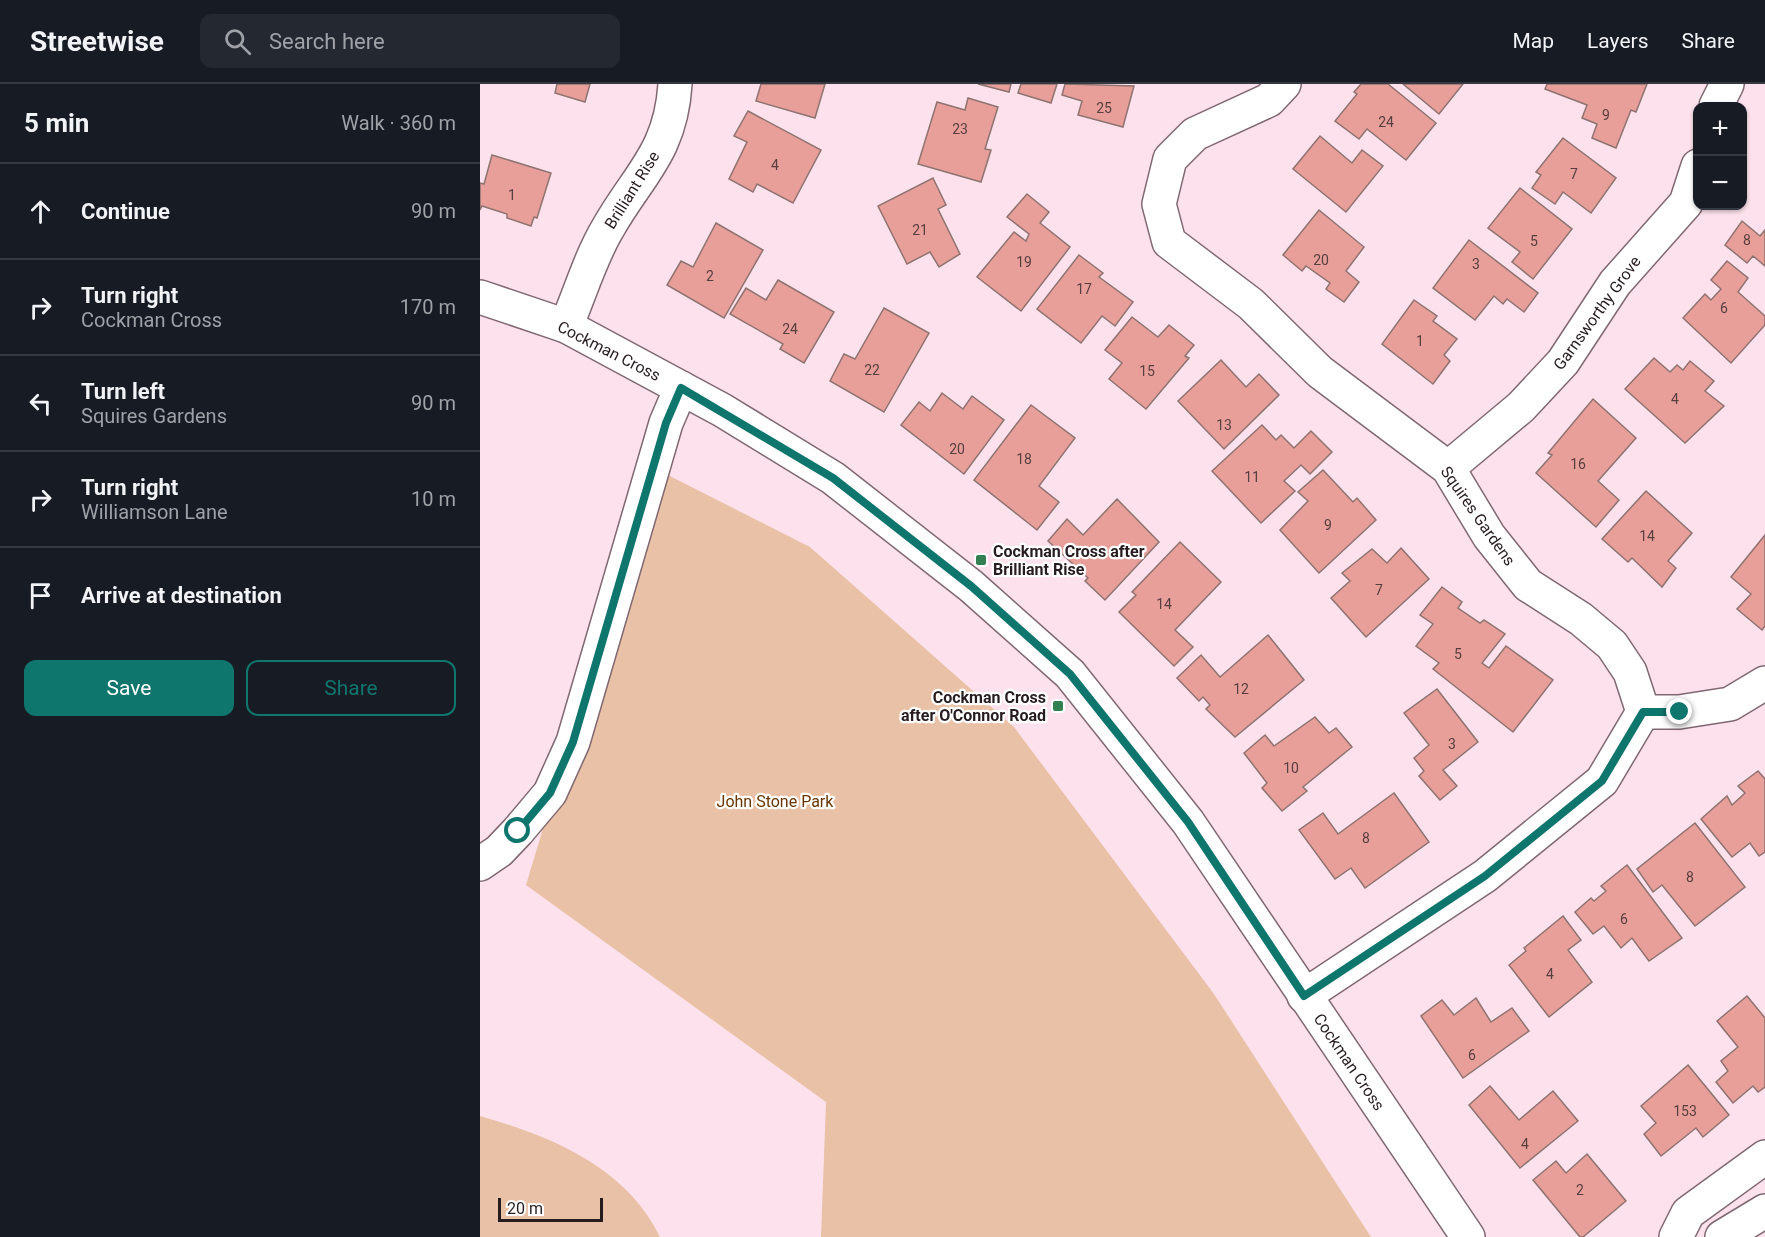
<!DOCTYPE html>
<html lang="en">
<head>
<meta charset="utf-8">
<style>
  body { margin:0; font-family:Roboto,sans-serif; background:#242831; color:#f1f3f6 }
  .controls { position:absolute; right:18px; top:18px; display:grid; overflow:hidden; border-radius:12px; box-shadow:0 2px 4px #0004 }
  .controls button { width:54px; height:54px; display:grid; place-items:center; padding:0; border:0; border-bottom:2px solid #363941; background:#171b24; color:#f1f3f6; font:30px sans-serif }
  .scale { position:absolute; left:18px; bottom:15px; width:105px; box-sizing:border-box; padding-left:6px; border:3px solid #271d21; border-top:0; font-size:16px; line-height:21px; white-space:nowrap; color:#271d21; -webkit-text-stroke:4px #fff; paint-order:stroke }
  .stop { position:absolute; width:18px; height:18px; margin:-14px; border:4px solid #0f766e; border-radius:50%; background:#fff }
  .stop.end { background:#0f766e; border-color:#fff; box-shadow:0 2px 6px #0008 }
  .list { margin:0; padding:0; list-style:none }
  h2 { display:flex; justify-content:space-between; align-items:center; height:78px; margin:0; padding:0 24px; font-size:26px }
  h2 small { font-size:20px; font-weight:400; color:#9ea1a6 }
  .list li { display:grid; grid-template-columns:39px 1fr auto; gap:18px; align-items:center; box-sizing:border-box; height:96px; padding:0 24px; border-top:2px solid #363941 }
  .list b { display:block; font-size:22px; white-space:nowrap }
  .list p { margin:0; font-size:20px; white-space:nowrap; color:#9ea1a6 }
  .list em { font-size:20px; font-style:normal; color:#9ea1a6 }
  .actions { display:flex; gap:12px; padding:18px 24px }
  .actions a { flex:1; padding:14px 0; border:2px solid #0f766e; border-radius:12px; text-align:center; font-size:21px; color:#0f766e }
  .actions .main { background:#0f766e; color:#fff }
  .icon { flex:none; width:33px; height:33px; fill:none; stroke:currentColor; stroke-width:2; stroke-linecap:round; stroke-linejoin:round }
  .map { position:relative; flex:none; width:1285px; height:1153px; overflow:hidden }
  header { display:flex; align-items:center; gap:36px; box-sizing:border-box; height:84px; padding:0 30px; background:#171b24; border-bottom:2px solid #363941 }
  header strong { font-size:28px }
  nav { display:flex; gap:33px; margin-inline-start:auto; font-size:21px }
  .search { width:420px; height:54px; background:#242831; display:flex; align-items:center; gap:15px; box-sizing:border-box; padding:0 21px; border-radius:12px; color:#9ea1a6; font-size:22px }
  main { display:flex }
  aside { flex:1; background:#171b24 }
  .map>svg:first-child { display:block }
  .green { fill:#e9c1a6 }
  .building { fill:#e89f9a; stroke:#8e7371; stroke-width:1.5 }
  .lines { fill:none; stroke-linecap:round; stroke-linejoin:round }
  .minor-casing { stroke:#806872; stroke-width:36 }
  .minor { stroke:#fff; stroke-width:33 }
  .route { stroke:#0f766e; stroke-width:8 }
  .poi-dot { fill:#328050; stroke:#fff; stroke-width:2 }
  .labels { text-anchor:middle; dominant-baseline:central; stroke-width:4.5; stroke-linejoin:round; paint-order:stroke }
  .number-label { font-size:14px; fill:#573e3f }
  .street-label { font-size:16px; fill:#271d21; stroke:#fff }
  .poi-label { font-size:16px; font-weight:bold; fill:#271d21; stroke:#fff; text-anchor:start }
  .park-label { font-size:16px; fill:#693501; stroke:#fff }
</style>
</head>
<body>
<header>
<strong>Streetwise</strong>
<div class="search"><svg class="icon" aria-label="search" viewBox="0 0 24 24"><circle cx="10" cy="10" r="6"/><path d="M15 15l6 6"/></svg>Search here</div>
<nav><a>Map</a><a>Layers</a><a>Share</a></nav>
</header>
<main>
<aside>
<h2>5 min<small>Walk · 360 m</small></h2>
<ul class="list">
<li><svg class="icon" aria-label="ahead" viewBox="0 0 24 24"><path d="M12 20V5M6 11l6-6 6 6"/></svg><div><b>Continue</b></div><em>90 m</em></li>
<li><svg class="icon" aria-label="right" viewBox="0 0 24 24"><path d="M7 20v-9h11M14 6l5 5-5 5"/></svg><div><b>Turn right</b><p>Cockman Cross</p></div><em>170 m</em></li>
<li><svg class="icon" aria-label="left" viewBox="0 0 24 24"><path d="M17 20v-9H6M10 6l-5 5 5 5"/></svg><div><b>Turn left</b><p>Squires Gardens</p></div><em>90 m</em></li>
<li><svg class="icon" aria-label="right" viewBox="0 0 24 24"><path d="M7 20v-9h11M14 6l5 5-5 5"/></svg><div><b>Turn right</b><p>Williamson Lane</p></div><em>10 m</em></li>
<li><svg class="icon" aria-label="arrive" viewBox="0 0 24 24"><path d="M6 21V4h12l-3 4 3 4H6"/></svg><div><b>Arrive at destination</b></div></li>
</ul>
<div class="actions"><a class="main">Save</a><a>Share</a></div>
</aside>
<div class="map">
<svg width="1285" height="1153" viewBox="0 0 1285 1153">
  <rect width="100%" height="100%" fill="#fde2ed"/>
  <g class="green">
    <path d="M172,383L330,463L534,643L734,910L891,1153H341L346,1018L46,801Z"/>
    <path d="M0,1032C71,1052 146,1083 180,1153H0Z"/>
  </g>
  <g class="building">
    <path d="M77,0H110L105,18L75,9Z"/>
    <path d="M281,0H345L335,34L276,17Z"/>
    <path d="M498,0H531L529,8Z"/>
    <path d="M541,0H577L571,19L538,9Z"/>
    <path d="M585,0L654,2L643,43L598,31L602,17L582,11Z"/>
    <path d="M881,0H908L956,39L926,76L887,45L879,55L855,37L877,10L874,8Z"/>
    <path d="M923,0H983L959,30Z"/>
    <path d="M1067,0H1167L1156,28L1151,26L1136,64L1112,54L1117,40L1102,34L1107,21L1065,5Z"/>
    <path d="M488,14L518,23L505,65L511,66L501,98L438,80L457,18L485,26Z"/>
    <path d="M268,27L341,66L313,119L277,100L273,108L249,95L267,58L254,52Z"/>
    <path d="M840,52L872,79L882,66L903,82L866,128L813,85Z"/>
    <path d="M1083,54L1136,94L1111,129L1083,108L1075,120L1052,104L1061,91L1056,88Z"/>
    <path d="M12,71L71,89L57,134L54,133L51,142L27,134V130L2,122L0,126V99L4,100Z"/>
    <path d="M453,94L466,121L458,125L480,170L459,183L450,168L427,180L398,122Z"/>
    <path d="M1040,104L1092,145L1053,195L1032,178L1040,168L1008,144Z"/>
    <path d="M547,110L569,128L560,139L590,163L541,227L497,193L534,148L546,157L549,150L527,133Z"/>
    <path d="M839,126L884,163L866,187L879,198L864,218L846,205L850,199L826,182L822,187L803,171Z"/>
    <path d="M1262,137L1280,152L1285,146V182L1273,172L1267,179L1245,161Z"/>
    <path d="M236,139L283,166L244,234L187,201L201,177L213,183Z"/>
    <path d="M989,156L1058,209L1044,228L1027,215L1023,220L1014,212L995,236L953,204Z"/>
    <path d="M599,171L623,189L619,193L653,218L635,242L622,232L601,259L557,225Z"/>
    <path d="M1247,177L1268,194L1258,208L1285,232V241L1251,279L1203,234L1225,210L1231,216L1241,205L1231,196Z"/>
    <path d="M298,196L354,228L324,279L300,265L303,260L250,230L266,204L286,216Z"/>
    <path d="M934,216L957,232L953,237L977,255L964,271L970,277L953,300L902,260Z"/>
    <path d="M404,224L449,249L404,328L350,297L364,270L375,275Z"/>
    <path d="M652,233L678,253L689,241L714,261L705,272L709,274L666,325L629,295L642,279L625,266Z"/>
    <path d="M1174,274L1190,288L1197,281L1203,286L1210,277L1234,297L1225,307L1244,322L1205,359L1145,305Z"/>
    <path d="M741,276L766,303L779,290L799,311L744,365L698,317Z"/>
    <path d="M462,309L483,325L492,312L524,336L484,390L421,341L439,318L450,327Z"/>
    <path d="M1113,315L1156,354L1118,397L1139,416L1116,443L1056,389L1072,371L1068,369Z"/>
    <path d="M551,321L595,354L559,402L579,418L557,446L494,396Z"/>
    <path d="M782,341L796,356L801,351L814,364L831,347L852,368L830,390L821,381L804,397L815,407L781,439L732,387Z"/>
    <path d="M843,386L873,418L877,414L896,436L839,489L800,446L828,417L818,408Z"/>
    <path d="M1166,407L1212,449L1188,477L1196,484L1182,503L1152,474L1148,478L1122,455Z"/>
    <path d="M637,415L679,458L625,516L605,497L608,494L568,457L587,435L603,451Z"/>
    <path d="M1285,451V542L1282,546L1257,525L1271,510L1251,493Z"/>
    <path d="M700,458L741,498L695,546L713,563L694,582L639,528L656,511L652,508Z"/>
    <path d="M921,464L949,495L886,553L851,514L870,497L862,489L892,465L907,479Z"/>
    <path d="M962,503L982,518L978,524L1000,539L1004,536L1025,550L1002,579L1009,584L1026,562L1073,596L1033,648L953,585L959,579L936,562L953,540L940,531Z"/>
    <path d="M788,551L824,596L755,653L726,625L730,621L723,613L719,617L697,594L721,571L740,593Z"/>
    <path d="M957,605L998,658L963,686L977,702L960,716L939,692L944,687L934,674L949,661L924,629Z"/>
    <path d="M835,633L849,649L856,644L872,663L823,703L827,707L802,727L782,704L787,699L764,669L785,651L794,662Z"/>
    <path d="M1278,687L1285,695V768L1279,772L1270,759L1252,773L1221,735L1247,712L1252,721L1265,709L1258,702Z"/>
    <path d="M914,709L949,758L885,804L871,784L855,795L819,746L843,729L858,750Z"/>
    <path d="M1215,739L1265,803L1215,842L1182,801L1173,808L1157,785Z"/>
    <path d="M1147,781L1202,854L1169,877L1152,854L1141,864L1124,842L1113,850L1095,828L1111,814L1114,817L1126,807L1121,802Z"/>
    <path d="M1083,832L1101,856L1088,866L1112,898L1069,933L1029,881L1046,867L1044,864Z"/>
    <path d="M1267,912L1285,934V1003L1278,1008L1273,1002L1253,1019L1236,998L1248,987L1241,977L1258,963L1237,937Z"/>
    <path d="M996,914L1011,938L1032,924L1049,947L983,994L941,932L962,916L974,931Z"/>
    <path d="M1208,981L1249,1031L1223,1053L1216,1044L1181,1072L1164,1050L1176,1039L1161,1022Z"/>
    <path d="M1010,1002L1039,1036L1073,1007L1098,1037L1040,1084L989,1021Z"/>
    <path d="M1107,1070L1146,1117L1103,1153H1100L1053,1096L1076,1077L1086,1089Z"/>
  </g>
  <g class="lines">
    <g class="minor-casing">
      <g id="minor">
        <path d="M804,0L789,16L715,50L690,75L679,120L689,158L771,220L840,288L968,384L1009,452L1048,501L1101,535L1132,561L1150,588L1163,628L1122,697L1005,792L824,912"/>
        <path d="M1236,22L1247,0"/>
        <path d="M0,213L86,242L242,326L353,394L491,502L590,590L708,738L988,1153"/>
        <path d="M86,242C100,210 110,174 128,144C158,91 191,68 195,0"/>
        <path d="M968,384L1041,323L1083,278L1135,199L1206,119L1218,82"/>
        <path d="M1163,628H1199L1250,620L1285,599"/>
        <path d="M0,780L19,767L38,747L70,709L93,658L186,339L201,304"/>
        <path d="M1196,1153L1208,1129L1285,1073"/>
        <path d="M1242,1153L1285,1127"/>
      </g>
    </g>
    <use href="#minor" class="minor"/>
  </g>
  <g class="lines">
    <path class="route" d="M38,747L70,709L93,658L186,339L201,304L353,394L491,502L590,590L708,738L824,912L1005,792L1122,697L1163,628H1200"/>
  </g>
  <g class="poi-dot">
    <rect x="495" y="470" width="12" height="12" rx="3"/>
    <rect x="572" y="616" width="12" height="12" rx="3"/>
  </g>
  <g class="labels">
    <g class="number-label">
      <text x="624" y="24">25</text>
      <text x="1126" y="31">9</text>
      <text x="906" y="38">24</text>
      <text x="480" y="45">23</text>
      <text x="295" y="81">4</text>
      <text x="1094" y="90">7</text>
      <text x="32" y="111">1</text>
      <text x="440" y="146">21</text>
      <text x="1267" y="156">8</text>
      <text x="1054" y="157">5</text>
      <text x="841" y="176">20</text>
      <text x="544" y="178">19</text>
      <text x="996" y="180">3</text>
      <text x="230" y="192">2</text>
      <text x="604" y="205">17</text>
      <text x="1244" y="224">6</text>
      <text x="310" y="245">24</text>
      <text x="940" y="257">1</text>
      <text x="392" y="286">22</text>
      <text x="667" y="287">15</text>
      <text x="1195" y="315">4</text>
      <text x="744" y="341">13</text>
      <text x="477" y="365">20</text>
      <text x="544" y="375">18</text>
      <text x="1098" y="380">16</text>
      <text x="772" y="393">11</text>
      <text x="848" y="441">9</text>
      <text x="1167" y="452">14</text>
      <text x="899" y="506">7</text>
      <text x="684" y="520">14</text>
      <text x="978" y="570">5</text>
      <text x="761" y="605">12</text>
      <text x="972" y="660">3</text>
      <text x="811" y="684">10</text>
      <text x="886" y="754">8</text>
      <text x="1210" y="793">8</text>
      <text x="1144" y="835">6</text>
      <text x="1070" y="890">4</text>
      <text x="992" y="971">6</text>
      <text x="1205" y="1027">153</text>
      <text x="1045" y="1060">4</text>
      <text x="1100" y="1106">2</text>
    </g>
    <g class="street-label">
      <text transform="translate(152 106) rotate(-58)">Brilliant Rise</text>
      <text transform="translate(1117 229) rotate(-54)">Garnsworthy Grove</text>
      <text transform="translate(129 267) rotate(27)">Cockman Cross</text>
      <text transform="translate(998 432) rotate(55)">Squires Gardens</text>
      <text transform="translate(869 978) rotate(56)">Cockman Cross</text>
    </g>
    <g class="poi-label">
      <text x="513" y="467">Cockman Cross after<tspan x="513" dy="18">Brilliant Rise</tspan></text>
      <text x="566" y="613" text-anchor="end">Cockman Cross<tspan x="566" dy="18">after O'Connor Road</tspan></text>
    </g>
    <g class="park-label">
      <text x="295" y="717">John Stone Park</text>
    </g>
  </g>
</svg>
<div class="controls">
<button>+</button>
<button>−</button>
</div>
<div class="scale">20 m</div>
<div class="stop" style="left:38px;top:747px"></div>
<div class="stop end" style="left:1200px;top:628px"></div>
</div>
</main>
</body>
</html>
